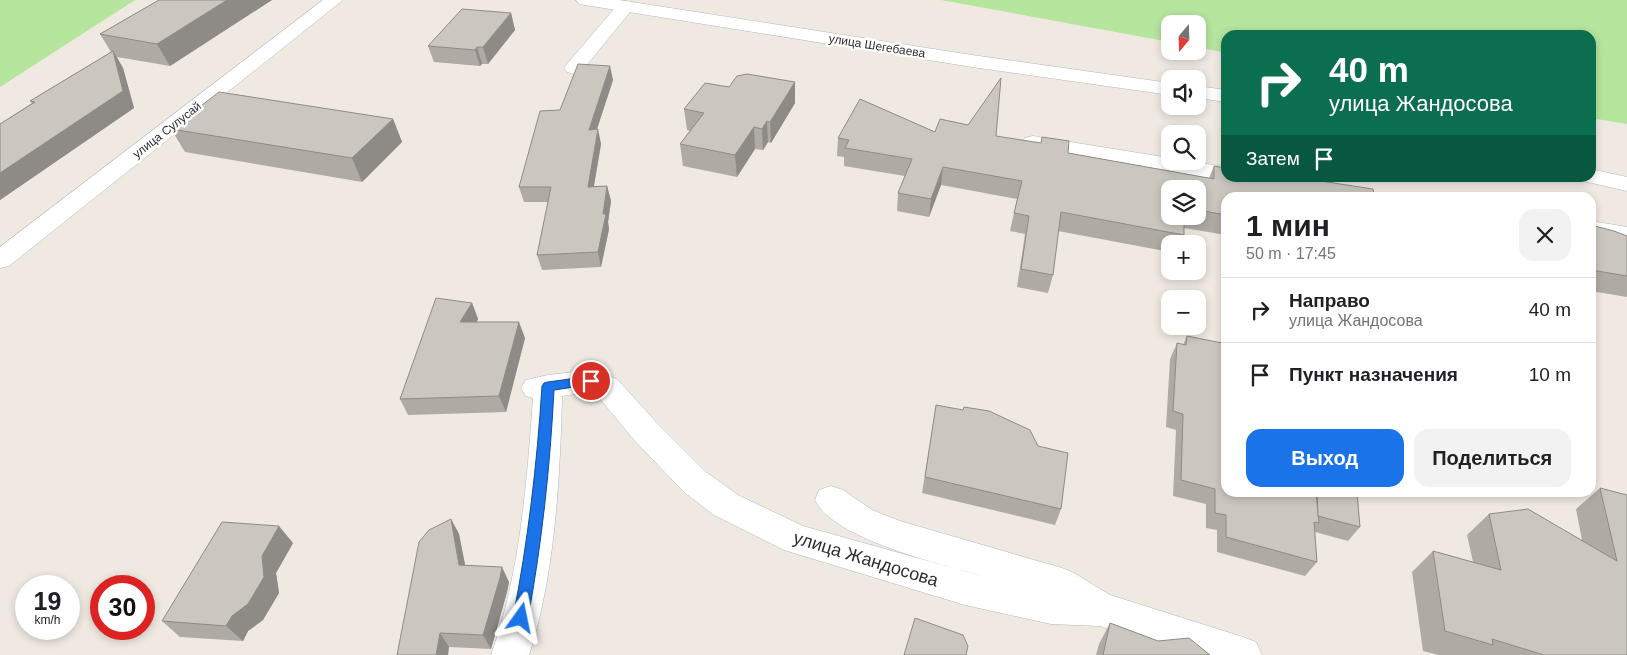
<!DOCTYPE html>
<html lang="ru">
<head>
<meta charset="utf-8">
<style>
	:root { --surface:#fff; --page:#f2f2f2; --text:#202124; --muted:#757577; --line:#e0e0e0; --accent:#1a73e8 }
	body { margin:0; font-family:Helvetica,sans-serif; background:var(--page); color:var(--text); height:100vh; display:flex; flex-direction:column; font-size:19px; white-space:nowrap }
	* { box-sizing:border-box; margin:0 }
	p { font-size:16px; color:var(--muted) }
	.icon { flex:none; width:28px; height:28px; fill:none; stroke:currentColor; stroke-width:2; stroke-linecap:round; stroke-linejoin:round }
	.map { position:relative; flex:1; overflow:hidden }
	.drawer { position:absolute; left:1221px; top:192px; width:375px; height:305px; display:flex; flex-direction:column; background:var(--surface); border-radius:15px; box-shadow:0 2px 8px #0003 }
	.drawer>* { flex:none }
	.guide { position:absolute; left:1221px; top:30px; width:375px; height:152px; border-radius:15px; box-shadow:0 2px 8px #0003; background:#0b6e4f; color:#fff; overflow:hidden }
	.needle { width:32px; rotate:199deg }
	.tools { position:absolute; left:1161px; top:15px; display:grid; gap:10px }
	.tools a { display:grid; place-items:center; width:45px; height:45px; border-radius:10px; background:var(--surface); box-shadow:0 2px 8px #0003; font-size:25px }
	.speed { position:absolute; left:15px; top:575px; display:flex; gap:10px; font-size:25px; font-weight:700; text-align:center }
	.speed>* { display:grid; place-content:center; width:65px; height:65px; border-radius:50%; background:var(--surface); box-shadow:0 2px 8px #0003; line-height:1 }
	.speed small { font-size:12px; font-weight:400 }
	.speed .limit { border:8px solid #d22; background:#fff; color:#111 }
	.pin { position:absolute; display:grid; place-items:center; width:42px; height:42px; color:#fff; margin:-21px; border:2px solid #fff; border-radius:50%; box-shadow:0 1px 5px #0007 }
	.me { position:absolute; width:55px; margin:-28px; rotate:12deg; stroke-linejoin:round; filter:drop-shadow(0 0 4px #0008) }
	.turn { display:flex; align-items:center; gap:18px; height:105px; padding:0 25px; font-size:22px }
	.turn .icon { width:65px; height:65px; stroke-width:2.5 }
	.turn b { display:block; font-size:35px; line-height:42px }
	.then { display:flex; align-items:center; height:48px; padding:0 25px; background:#0003; gap:10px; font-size:19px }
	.round { display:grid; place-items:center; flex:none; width:52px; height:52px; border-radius:15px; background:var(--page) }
	.summary { display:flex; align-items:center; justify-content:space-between; height:85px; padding:0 25px }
	h1 { font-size:30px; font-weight:700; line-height:38px }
	.cta { display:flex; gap:10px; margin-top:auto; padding:10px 25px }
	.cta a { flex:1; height:58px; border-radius:15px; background:var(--accent); color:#fff; font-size:20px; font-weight:700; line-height:58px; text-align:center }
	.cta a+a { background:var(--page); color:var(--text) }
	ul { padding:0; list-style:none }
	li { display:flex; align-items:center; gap:15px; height:65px; padding:0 25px; border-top:1px solid var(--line) }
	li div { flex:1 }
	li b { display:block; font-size:19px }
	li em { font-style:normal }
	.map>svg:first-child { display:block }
</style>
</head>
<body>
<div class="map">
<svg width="1627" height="655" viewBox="0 0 1627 655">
	<rect width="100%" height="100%" fill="#efe9e1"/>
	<g fill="#b6e59e">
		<path d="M0,0H135L0,87Z"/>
		<path d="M941,0H1627V124L1591,118V35H1226V53L1198,47V24H1170V42Z"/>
	</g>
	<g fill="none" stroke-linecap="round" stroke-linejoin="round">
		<defs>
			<g id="minor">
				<path d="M626,1L632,2L635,6L581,72L574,74L567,72L564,68L567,64L620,2Z"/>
				<path d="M1033,136L1170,158V161H1189L1226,167V178H1235L1226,181L1025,148L1022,143L1025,138Z"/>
				<path d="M1591,221L1627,227V243L1591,237Z"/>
				<path d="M591,370L617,379L656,422L706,472L738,495L803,526L985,577C943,564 834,540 815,500L819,490L831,486L843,490L872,510L900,521L1062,568L1074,573L1110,595L1243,637L1256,642L1262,655H1188L1100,626L1051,624L965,605L784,550L714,515L684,492L634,440L597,395L590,392L562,396C560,479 555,575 529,655H491C520,575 527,482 533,398L526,396L521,388L526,380L548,375Z"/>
			</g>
			<g id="secondary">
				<path d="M323,0H343L9,266L0,268V247Z"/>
				<path d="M576,0H619L972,55L1170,83V95L972,67L585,5L579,4Z"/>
				<path d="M1198,86L1226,90V102L1198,98Z"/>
				<path d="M1591,169L1627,177V191L1583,181L1581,178H1591Z"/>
			</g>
		</defs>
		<use href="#minor" stroke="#b4b7c1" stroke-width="1"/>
		<use href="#secondary" stroke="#b4b7c1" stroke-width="1"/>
		<use href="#minor" fill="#fff" fill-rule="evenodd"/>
		<use href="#secondary" fill="#fff" fill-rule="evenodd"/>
	</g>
	<g fill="#afaba4" fill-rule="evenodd">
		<path d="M159,0H272L170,66L117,57L123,68L134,108L0,200V124L32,103L30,101L111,52L100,34Z"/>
		<path d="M511,13L515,30L488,64H482L480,66L434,62L428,46Z"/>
		<path d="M613,80L597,129L601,144L594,186H607L611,201L608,222L609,229L601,267L542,270L537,255L548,202H524L519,187Z"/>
		<path d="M795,82V103L771,143L768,142L763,150L755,149L737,177L683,166L680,144L690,131L687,130L684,109L729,87Z"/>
		<path d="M393,119L402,142L362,182L185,152L171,129Z"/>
		<path d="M935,132L996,136L1068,153L1209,178L1214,166L1226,198V235L1184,228V235L1180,244H1170V252L1058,231L1053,275L1048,293L1017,287L1025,234L1010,231L1017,199L941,185L929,217L897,211L898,193L905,176L844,166V157L837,156L838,138ZM1198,189V216H1170Z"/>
		<path d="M1591,225L1627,236V297L1591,291Z"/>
		<path d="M472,303L478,319L477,322L525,338L506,412L408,415L400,399Z"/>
		<path d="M1187,336L1222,428L1226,492H1357L1360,527L1348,541L1315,532L1317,562L1305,576L1217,552V530L1206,528V504L1173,496L1176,430L1166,427L1170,359L1177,343L1183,345Z"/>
		<path d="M936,405L1061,509L1055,525L922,493Z"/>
		<path d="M1600,488L1627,495V655H1438L1423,651L1412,572L1433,551L1473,562L1467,535L1489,514L1582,540L1576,509Z"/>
		<path d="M451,519L459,534L465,565L509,582L507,592L491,649L449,647L397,655Z"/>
		<path d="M293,543L276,573L279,593L263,620L248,631L243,641L180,637L162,621Z"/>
		<path d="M1110,623L1158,641L1210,655H1096L1099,644Z"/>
	</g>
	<g fill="#8e8b86">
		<path d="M227,0H272L170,66L157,44Z"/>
		<path d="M511,13L515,30L488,64L483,47Z"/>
		<path d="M477,47L482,64L480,66L475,50Z"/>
		<path d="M113,51L123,68L134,108L0,200V173Z"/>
		<path d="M610,66L613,80L592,144L589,130Z"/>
		<path d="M795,82V103L771,143L770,122Z"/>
		<path d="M393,119L402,142L362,182L352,158Z"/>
		<path d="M767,121L768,142L763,150L762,129Z"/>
		<path d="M754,127L755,149L737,177L735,155Z"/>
		<path d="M598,129L601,144L591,202L588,187Z"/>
		<path d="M943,167L941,185L929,217L931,199Z"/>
		<path d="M607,186L611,201L608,222L609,229L601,267L598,252Z"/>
		<path d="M472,303L478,319L466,338L460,322Z"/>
		<path d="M519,322L525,338L506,412L499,396Z"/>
		<path d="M451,519L459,534L468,580L459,565Z"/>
		<path d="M279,526L293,543L276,573L279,593L263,620L248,631L243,641L226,626L262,556Z"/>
		<path d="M502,567L509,582L507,592L491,649L483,635Z"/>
		<path d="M440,633L449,647L448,655H436Z"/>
	</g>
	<g fill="#cbc7bf" stroke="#8e8b86">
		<path d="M159,0H227L157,44L100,34Z"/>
		<path d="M462,9L511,13L483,47H477L475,50L428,46Z"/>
		<path d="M113,51L123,91L0,173V124L35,102L30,101Z"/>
		<path d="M578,64L610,66L589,130L598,129L588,187L607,186L603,214H606L598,252L537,255L551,187H519L540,111L560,110Z"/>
		<path d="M747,74L795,82L770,122L767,121L762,129L754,127L735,155L680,144L704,113L684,109L705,83L729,87L737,76Z"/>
		<path d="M1001,78L996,136L1041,143L1042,137L1069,141L1068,153L1214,179V166L1226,168V178H1301L1373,189L1375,198H1226V215L1198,210V189H1170V216H1184V235L1061,212L1053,275L1021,269L1029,216L1014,213L1022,181L943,167L931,199L898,193L912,159L845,148L849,140L838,138L860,99L935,132L940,119L968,125Z"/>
		<path d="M219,92L393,119L352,158L171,129Z"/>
		<path d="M1591,225L1614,231L1627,236V276L1591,270Z"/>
		<path d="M436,298L472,303L460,322H519L499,396L400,399Z"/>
		<path d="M1187,336L1222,343V428L1226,429V492H1316L1319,523L1314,522L1317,562L1226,537V515L1215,513V489L1181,480L1183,414L1173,411L1177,343L1186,345Z"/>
		<path d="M936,405L963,410L964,407L989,411L1030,430L1038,446L1068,453L1061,509L925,477Z"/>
		<path d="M1600,488L1627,495V655H1544L1492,639L1493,645L1445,631L1433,551L1501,570L1489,514L1528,509L1617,561Z"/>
		<path d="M1317,492H1357L1360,527L1318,516Z"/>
		<path d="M451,519L459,565L502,567L500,578L483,635L440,633L436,655H397L419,542L429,530Z"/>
		<path d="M222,522L279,526L262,556L264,577L248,604L232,616L226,626L162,621Z"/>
		<path d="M915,618L963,635L968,646L966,655H904Z"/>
		<path d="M1110,623L1158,641L1189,638L1210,655H1103Z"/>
	</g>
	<path fill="#1a73e8" stroke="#114b97" d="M591,376L595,378L597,381L595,384L554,390C550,467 542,542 528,618L526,623L521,625L516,623L513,618C528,541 537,465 542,386L544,383L548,382Z"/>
	<g text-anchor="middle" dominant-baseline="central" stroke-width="5" stroke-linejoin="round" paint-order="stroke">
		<g font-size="12" fill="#2e2e2e" stroke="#fff">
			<text transform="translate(877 46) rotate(9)">улица Шегебаева</text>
			<text transform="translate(167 130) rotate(-38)">улица Сулусай</text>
		</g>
		<g font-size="18" fill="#2e2e2e" stroke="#fff">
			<text transform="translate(866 559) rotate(17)">улица Жандосова</text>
		</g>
	</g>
</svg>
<div class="tools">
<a><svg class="needle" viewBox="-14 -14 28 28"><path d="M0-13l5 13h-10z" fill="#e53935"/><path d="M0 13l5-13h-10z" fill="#757577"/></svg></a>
<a><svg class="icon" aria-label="sound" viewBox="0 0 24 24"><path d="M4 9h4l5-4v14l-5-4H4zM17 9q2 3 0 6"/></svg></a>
<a><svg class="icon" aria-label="search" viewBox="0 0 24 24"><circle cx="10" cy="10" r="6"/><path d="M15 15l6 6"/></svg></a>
<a><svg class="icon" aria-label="layers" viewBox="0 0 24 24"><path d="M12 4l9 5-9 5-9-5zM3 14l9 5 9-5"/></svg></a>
<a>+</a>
<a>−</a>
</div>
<div class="speed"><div>19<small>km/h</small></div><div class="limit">30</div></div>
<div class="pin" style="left:591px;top:381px;background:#d93025"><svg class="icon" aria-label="arrive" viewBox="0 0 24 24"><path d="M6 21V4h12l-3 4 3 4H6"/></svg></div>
<svg class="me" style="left:521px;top:618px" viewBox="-20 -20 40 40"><path d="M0-17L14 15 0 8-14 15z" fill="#1a73e8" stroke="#fff" stroke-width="4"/></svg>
<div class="guide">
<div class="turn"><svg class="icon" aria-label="right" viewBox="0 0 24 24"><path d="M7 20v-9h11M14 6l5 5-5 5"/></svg><div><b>40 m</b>улица Жандосова</div></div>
<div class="then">Затем<svg class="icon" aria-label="arrive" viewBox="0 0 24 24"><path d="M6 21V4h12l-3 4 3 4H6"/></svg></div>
</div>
<section class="drawer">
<div class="summary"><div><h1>1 мин</h1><p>50 m · 17:45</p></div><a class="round"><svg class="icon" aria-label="close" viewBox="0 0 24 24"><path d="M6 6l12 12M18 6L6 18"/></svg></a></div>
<ul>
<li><svg class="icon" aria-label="right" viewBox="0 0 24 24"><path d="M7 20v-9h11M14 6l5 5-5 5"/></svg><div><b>Направо</b><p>улица Жандосова</p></div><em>40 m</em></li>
<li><svg class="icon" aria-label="arrive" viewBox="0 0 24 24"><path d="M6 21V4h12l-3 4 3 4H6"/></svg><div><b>Пункт назначения</b></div><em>10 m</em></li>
</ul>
<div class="cta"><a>Выход</a><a>Поделиться</a></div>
</section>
</div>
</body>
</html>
